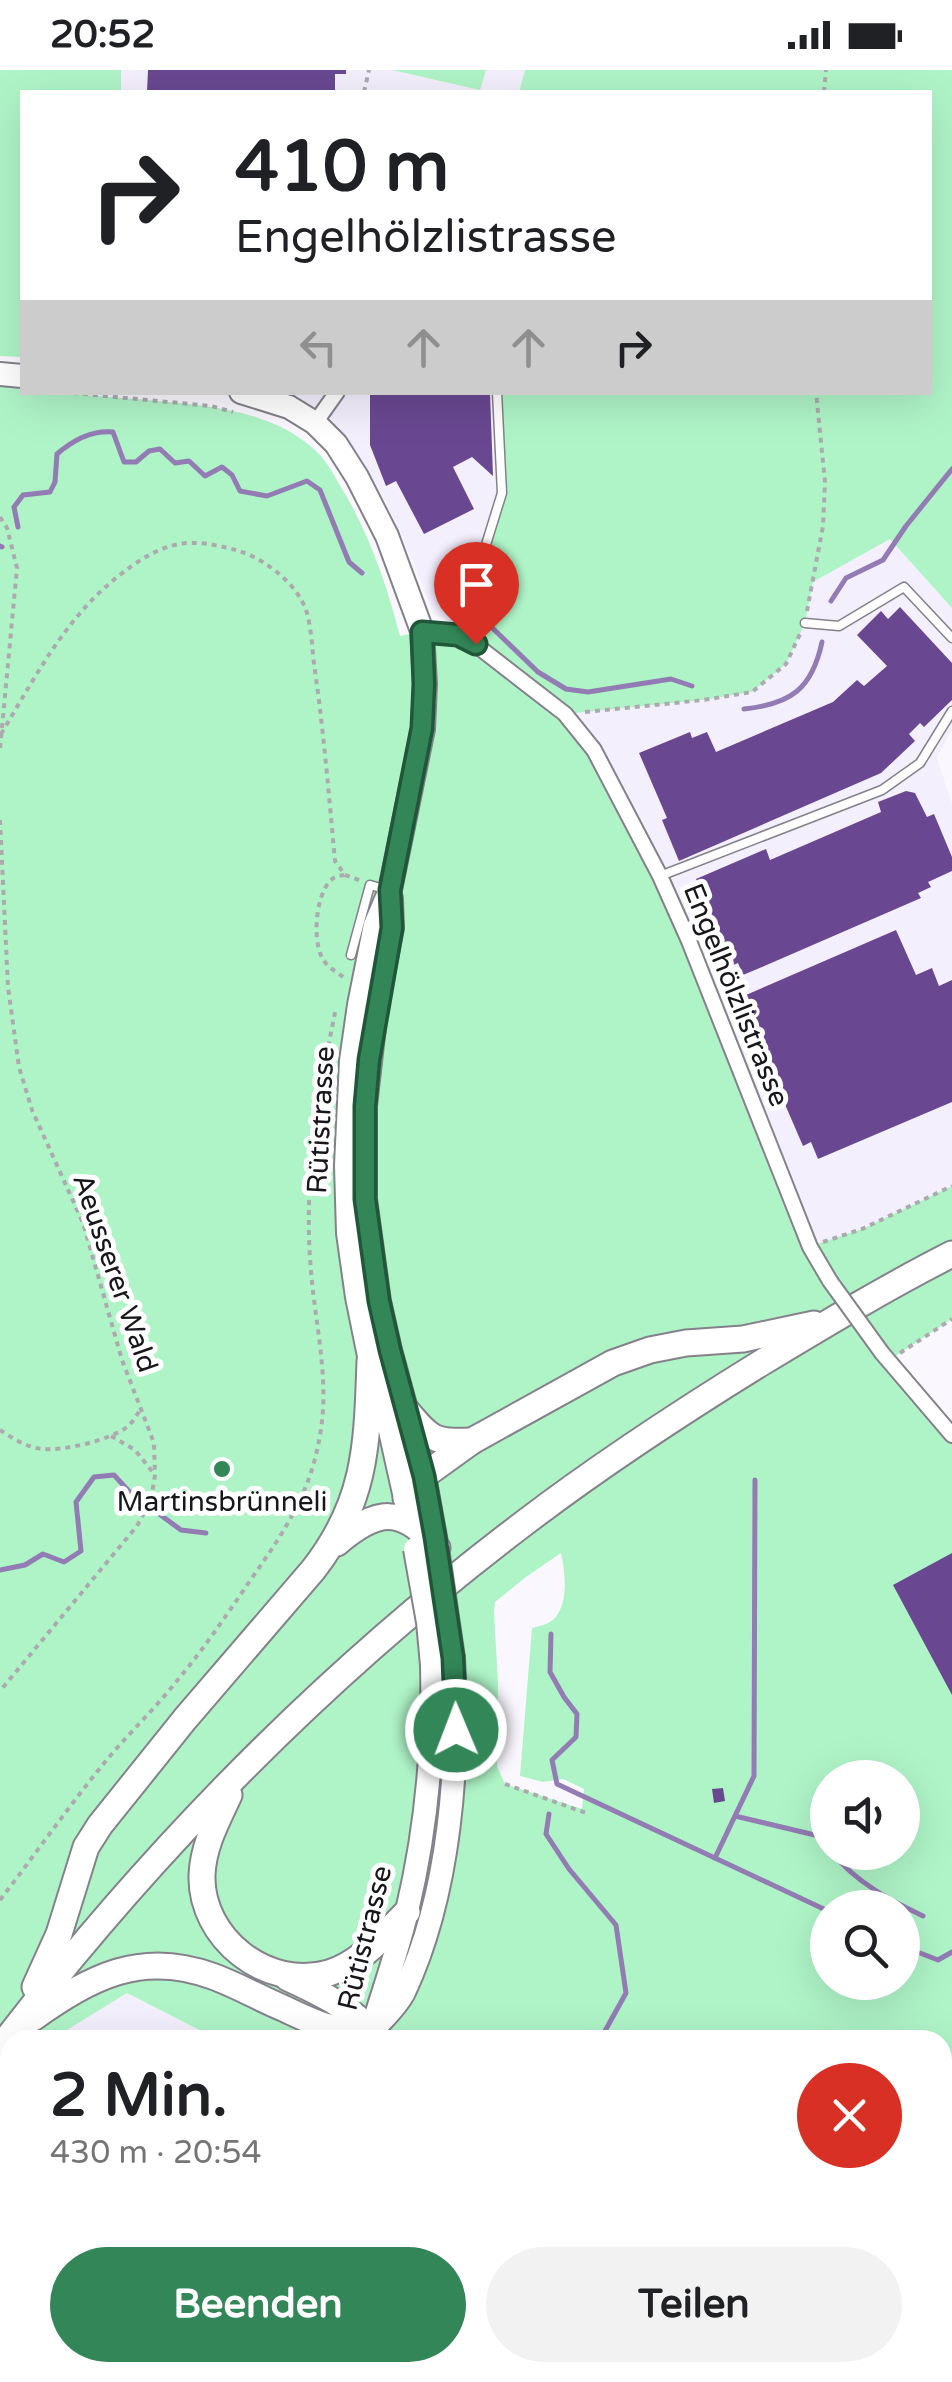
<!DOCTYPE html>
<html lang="de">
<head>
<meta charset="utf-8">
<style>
	:root { --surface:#fff; --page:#f2f2f2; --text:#202124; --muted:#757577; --accent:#338658 }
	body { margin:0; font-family:"Varela Round",sans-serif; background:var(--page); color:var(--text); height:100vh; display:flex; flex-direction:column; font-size:38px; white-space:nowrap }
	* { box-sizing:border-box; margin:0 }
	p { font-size:32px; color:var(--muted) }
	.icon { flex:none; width:55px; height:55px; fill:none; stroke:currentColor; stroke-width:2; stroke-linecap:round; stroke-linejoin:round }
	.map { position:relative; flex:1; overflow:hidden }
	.panel { position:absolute; left:0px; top:1960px; width:952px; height:352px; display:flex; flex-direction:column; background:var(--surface); border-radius:30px 30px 0 0; box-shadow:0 10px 40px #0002 }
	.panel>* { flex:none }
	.hud { position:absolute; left:20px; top:20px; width:912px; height:305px; border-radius:0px; box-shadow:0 10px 40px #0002; background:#fff; color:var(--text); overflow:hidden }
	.buttons { position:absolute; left:810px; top:1690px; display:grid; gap:20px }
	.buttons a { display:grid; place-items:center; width:110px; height:110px; border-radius:50%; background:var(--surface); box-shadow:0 10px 40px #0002; font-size:50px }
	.pin { position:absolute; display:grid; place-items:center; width:85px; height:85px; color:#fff; margin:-102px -42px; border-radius:50% 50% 50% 0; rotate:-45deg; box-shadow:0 0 10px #0007 }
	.pin .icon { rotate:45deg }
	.me { position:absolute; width:110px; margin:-55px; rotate:359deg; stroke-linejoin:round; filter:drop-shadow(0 0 8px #0008) }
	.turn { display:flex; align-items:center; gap:35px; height:210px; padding:0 50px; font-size:45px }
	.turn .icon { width:130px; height:130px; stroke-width:2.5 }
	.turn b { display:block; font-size:70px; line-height:85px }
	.lanes { display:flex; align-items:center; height:95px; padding:0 50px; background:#0003; justify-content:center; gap:50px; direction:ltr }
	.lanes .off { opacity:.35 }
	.round { display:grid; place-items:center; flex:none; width:105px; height:105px; border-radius:52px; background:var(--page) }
	.summary { display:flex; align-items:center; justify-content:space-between; height:170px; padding:0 50px }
	h1 { font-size:60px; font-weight:700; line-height:75px }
	.button { display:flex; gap:20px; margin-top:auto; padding:20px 50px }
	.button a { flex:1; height:115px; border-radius:60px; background:var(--accent); color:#fff; font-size:40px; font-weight:700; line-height:115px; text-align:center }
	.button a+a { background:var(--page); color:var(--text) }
	.status { display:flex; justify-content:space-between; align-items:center; height:70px; padding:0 50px; background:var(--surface); direction:ltr }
	.status svg { height:28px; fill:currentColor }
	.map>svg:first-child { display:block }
</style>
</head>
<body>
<div class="status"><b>20:52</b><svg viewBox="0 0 49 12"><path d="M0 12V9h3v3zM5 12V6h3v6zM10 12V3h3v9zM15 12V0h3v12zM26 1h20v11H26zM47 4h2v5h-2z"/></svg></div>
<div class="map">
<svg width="952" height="2312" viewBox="0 0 952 2312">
	<rect width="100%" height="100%" fill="#faf8fe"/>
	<g fill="#f4effd">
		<path d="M121,0H392L479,19L486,0H525L519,22H121Z"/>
		<path d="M292,323H497L502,423L460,556L434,545L414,493L386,432L347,367L327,344Z"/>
		<path d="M890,469L952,538V660L937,687L952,734V1116L862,1159L810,1177L565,644L703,630L752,622L805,553L813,512Z"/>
		<path d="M127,1923L219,1970H59L66,1960Z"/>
		<path d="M38,2303H160L157,2312H83Z"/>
	</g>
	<g fill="#aff4c7" fill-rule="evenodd">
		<path d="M0,0H121V22H22V287L0,286Z"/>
		<path d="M392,0H486L480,20Z"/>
		<path d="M525,0H952V538L890,469L813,512L805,553L786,594L752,622L703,630L566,644L634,753L811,1176L862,1159L952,1116V1249L888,1291L952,1365V2263L943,2269L942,1970H219L127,1923L67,1960L58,1970H31L30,1929L0,1978V316L22,319V322C61,323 98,326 136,329C199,335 275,337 321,386C328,394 333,403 338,412C368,460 386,512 400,566L422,561L458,565L502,423L497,323L930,322V22H519ZM561,1483C565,1502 569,1531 555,1548C550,1554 540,1556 532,1558L520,1706L543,1712L563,1709L584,1719L582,1739L505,1714L497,1696L498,1612L494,1543L495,1532L526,1507ZM828,1708H902V1782H828ZM828,1838H902V1912H828Z"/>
		<path d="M10,2013V2279L6,2295L10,2297V2302L38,2303L83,2312H0V2026Z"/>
		<path d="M464,2303H891L876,2312H531L509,2304L502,2312H478Z"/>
	</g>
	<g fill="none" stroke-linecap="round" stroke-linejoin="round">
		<g stroke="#937bb4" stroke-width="5">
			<path d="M18,457L14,437L23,425L50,422L55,412L57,384C72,371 92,360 113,362L124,392H136L149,381L160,379L175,393L189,391L205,406L222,397L232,405L240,421L267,426L307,411L320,420L349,492L362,503"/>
			<path d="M0,476L2,477"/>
			<path d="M831,531L846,508L883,490L906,456L952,399"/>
			<path d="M482,548L538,602L566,619L588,622L671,609L692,616"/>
			<path d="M744,639C791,634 812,619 822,572"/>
			<path d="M155,1441L181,1460L206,1463"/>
			<path d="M0,1500L25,1495L43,1484L64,1492L81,1481L76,1432L94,1407L114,1405L137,1430"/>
			<path d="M551,1564L550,1602L564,1627L577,1644L576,1667L552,1690L557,1714L828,1841"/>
			<path d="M549,1744L546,1764L569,1799L616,1855L626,1923L600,1970"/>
			<path d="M735,1746L819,1766L828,1777"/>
			<path d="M832,1782C855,1812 890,1830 923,1846"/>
			<path d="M715,1788L754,1706L755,1410"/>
			<path d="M902,1876L938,1890L952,1882"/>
			<path d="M414,2312L419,2302"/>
		</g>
	</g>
	<g fill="#694891">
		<path d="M148,0H346V4H335V22H147Z"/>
		<path d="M370,322L490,323L493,406L472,387L453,397L474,439L424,464L396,411L386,416L370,375Z"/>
		<path d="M900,537L952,593V630L924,657L920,653L909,664L915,671L881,703L679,791L662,750L667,748L639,683L690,662L692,668L707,662L716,682L833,632L857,610L864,616L887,596L857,565L881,541L888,549Z"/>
		<path d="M906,721L915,723L927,747L934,744L952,787V801L928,812L931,817L918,823L921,828L762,897L743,905L738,893L724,899L692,825L701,820L696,809L766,779L770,790L881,742L878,732Z"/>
		<path d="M896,860L916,905L932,898L939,916L952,910V1032L818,1089L811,1072L803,1076L739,928Z"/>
		<path d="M952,1483V1625L893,1515Z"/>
		<path d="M723,1718L725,1731L714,1733L712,1719Z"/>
		<path d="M238,2302H270L281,2312H229Z"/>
	</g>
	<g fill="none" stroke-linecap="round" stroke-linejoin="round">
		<defs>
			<g id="lane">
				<path d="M805,553L839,556L904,517L952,568"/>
				<path d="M458,565L502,423L497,322"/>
				<path d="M660,806L882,720L920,693L952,641"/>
				<path d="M351,885L370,815L388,820"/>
			</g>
			<g id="street">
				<path d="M315,353L337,322"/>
				<path d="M422,561L458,565L476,575L565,644L594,680L660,806L689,871L810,1177L830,1211"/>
				<path d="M882,1283L952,1365"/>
				<path d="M306,2302L311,2312"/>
			</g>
			<g id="primary">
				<path d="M0,304L22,306"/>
				<path d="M241,322L289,337L315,353L336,374L357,407L387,466L422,561L425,614L423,659L390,820L375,855L359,935L351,991L346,1095L348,1163L357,1227L370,1291L384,1334L408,1441"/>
				<path d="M391,829L392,858L376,939L365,1036V1129L379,1231L390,1280L424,1406L437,1478"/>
				<path d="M374,1952C385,1916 398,1879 407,1841C426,1761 434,1678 432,1595"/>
				<path d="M365,1970C376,1954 395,1940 404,1922C450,1824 460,1695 453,1588"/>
				<path d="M158,2312L168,2302"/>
			</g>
			<g id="highway">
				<path d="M406,1340C430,1369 434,1373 472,1371"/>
				<path d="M406,1428L429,1402L472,1371L613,1293L650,1280L686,1273L743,1269L814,1254"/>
				<path d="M337,1473C377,1439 402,1435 437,1478"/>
				<path d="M229,1725C217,1751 203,1776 202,1805C200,1868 267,1921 329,1903C361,1893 384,1865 407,1842"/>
				<path d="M288,1908C319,1922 347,1936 372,1961"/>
				<path d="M35,1917L59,1864L86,1777L100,1755L185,1649L313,1500C367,1431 367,1374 370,1291"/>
				<path d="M33,1948C91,1907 141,1880 212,1906C237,1915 259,1928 283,1938C314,1953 337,1964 372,1961"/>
				<path d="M0,1978C150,1782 326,1603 523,1454C599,1396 680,1343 761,1293C824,1255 887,1217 952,1184"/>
			</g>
		</defs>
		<use href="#lane" stroke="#85818b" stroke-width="11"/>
		<use href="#street" stroke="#85818b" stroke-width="18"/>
		<use href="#primary" stroke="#85818b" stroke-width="26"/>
		<use href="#highway" stroke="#85818b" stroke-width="29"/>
		<g stroke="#acaaaf" stroke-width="4" stroke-dasharray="5 5" stroke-linecap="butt">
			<path d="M364,22L369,0"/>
			<path d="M824,22L826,0"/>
			<path d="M63,322L211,336L233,342"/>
			<path d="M0,447L7,458L17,498L0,679"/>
			<path d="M807,541L823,456L825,412L816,322"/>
			<path d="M585,642L703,630L752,622L786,594L800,564"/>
			<path d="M1,664C37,604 68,543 125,501C144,486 169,472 194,473C209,473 225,477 239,481C265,489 297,514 306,540C312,558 312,582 315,601C324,664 329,727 335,791L345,805L359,810"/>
			<path d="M0,750L8,917L19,997L32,1040L83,1153L122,1290L154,1373L155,1405L151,1430L137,1456L0,1621"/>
			<path d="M343,907C337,902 329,898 324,891C312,874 315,827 330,811C335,806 338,806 345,805"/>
			<path d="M823,1172L862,1159L952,1116"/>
			<path d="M900,1283L952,1249"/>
			<path d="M0,1360C12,1368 28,1378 43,1379C64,1381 110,1370 127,1357C133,1352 137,1345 141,1338"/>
			<path d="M111,1366L135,1380L155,1405"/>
			<path d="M505,1714L586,1743"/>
			<path d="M0,1830C34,1786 66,1740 101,1697C124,1668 152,1642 176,1612C204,1579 227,1544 252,1508C286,1459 312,1421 321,1359C329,1306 315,1253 311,1201C303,1112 318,1024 336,938"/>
			<path d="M0,2295L10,2297"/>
			<path d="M38,2302L83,2312"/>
		</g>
		<use href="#lane" stroke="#fff" stroke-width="8"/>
		<use href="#street" stroke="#fff" stroke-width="14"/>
		<use href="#primary" stroke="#fff" stroke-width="22"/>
		<use href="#highway" stroke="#fff" stroke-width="25"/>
		<defs>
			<path id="street-bridge" d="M830,1211L882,1283"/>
			<g id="primary-bridge">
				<path d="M437,1478L453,1588"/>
				<path d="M415,1479L428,1552L432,1595"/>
			</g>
		</defs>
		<use href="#street-bridge" stroke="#85818b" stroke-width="18" stroke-linecap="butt"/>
		<use href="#primary-bridge" stroke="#85818b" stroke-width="26" stroke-linecap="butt"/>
		<use href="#street-bridge" stroke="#fff" stroke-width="14"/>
		<use href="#primary-bridge" stroke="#fff" stroke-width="22"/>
	</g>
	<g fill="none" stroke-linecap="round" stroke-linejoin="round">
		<defs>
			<path id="route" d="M456,1660L453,1588L435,1467L424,1406L390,1280L379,1231L365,1129V1036L369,990L392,858L390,820L422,658L424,614L422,562L458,565L476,574"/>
		</defs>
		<use href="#route" stroke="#215739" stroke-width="25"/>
		<use href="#route" stroke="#338658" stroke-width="18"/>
	</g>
	<circle fill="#338658" stroke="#fff" stroke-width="4" cx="222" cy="1399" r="10"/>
	<g text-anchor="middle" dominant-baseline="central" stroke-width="10" stroke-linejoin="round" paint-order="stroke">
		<g font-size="28" fill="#18161a" stroke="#fff">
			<text transform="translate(736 925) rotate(68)">Engelhölzlistrasse</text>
			<text transform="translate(321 1050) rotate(-87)">Rütistrasse</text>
			<text transform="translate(115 1203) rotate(71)">Aeusserer Wald</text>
			<text transform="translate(365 1868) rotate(-76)">Rütistrasse</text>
		</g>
		<g font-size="28" fill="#18161a" stroke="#fff">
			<text x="222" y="1432">Martinsbrünneli</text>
		</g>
	</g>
</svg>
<div class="buttons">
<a><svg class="icon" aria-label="sound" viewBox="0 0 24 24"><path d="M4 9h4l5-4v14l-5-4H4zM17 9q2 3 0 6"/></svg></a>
<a><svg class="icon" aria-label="search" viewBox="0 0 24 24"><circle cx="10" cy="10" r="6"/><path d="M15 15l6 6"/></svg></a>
</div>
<div class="pin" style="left:476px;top:574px;background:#d93025"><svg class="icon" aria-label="arrive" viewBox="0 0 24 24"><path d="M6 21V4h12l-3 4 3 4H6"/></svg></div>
<svg class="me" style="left:456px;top:1660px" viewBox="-20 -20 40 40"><circle r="17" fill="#338658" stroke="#fff" stroke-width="3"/><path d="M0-11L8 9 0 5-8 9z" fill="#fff"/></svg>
<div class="hud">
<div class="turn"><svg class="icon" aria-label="right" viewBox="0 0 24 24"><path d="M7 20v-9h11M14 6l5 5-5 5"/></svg><div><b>410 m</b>Engelhölzlistrasse</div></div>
<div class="lanes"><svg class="icon off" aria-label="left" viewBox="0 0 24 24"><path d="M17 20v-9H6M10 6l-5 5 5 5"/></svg><svg class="icon off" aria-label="ahead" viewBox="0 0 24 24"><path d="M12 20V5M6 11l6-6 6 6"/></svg><svg class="icon off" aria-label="ahead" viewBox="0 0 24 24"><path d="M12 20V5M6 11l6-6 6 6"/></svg><svg class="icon" aria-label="right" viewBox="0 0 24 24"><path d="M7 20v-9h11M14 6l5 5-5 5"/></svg></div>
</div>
<section class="panel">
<div class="summary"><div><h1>2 Min.</h1><p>430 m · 20:54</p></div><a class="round" style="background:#d93025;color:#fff"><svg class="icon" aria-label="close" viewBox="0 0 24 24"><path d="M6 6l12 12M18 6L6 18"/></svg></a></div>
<div class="button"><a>Beenden</a><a>Teilen</a></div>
</section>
</div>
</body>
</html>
